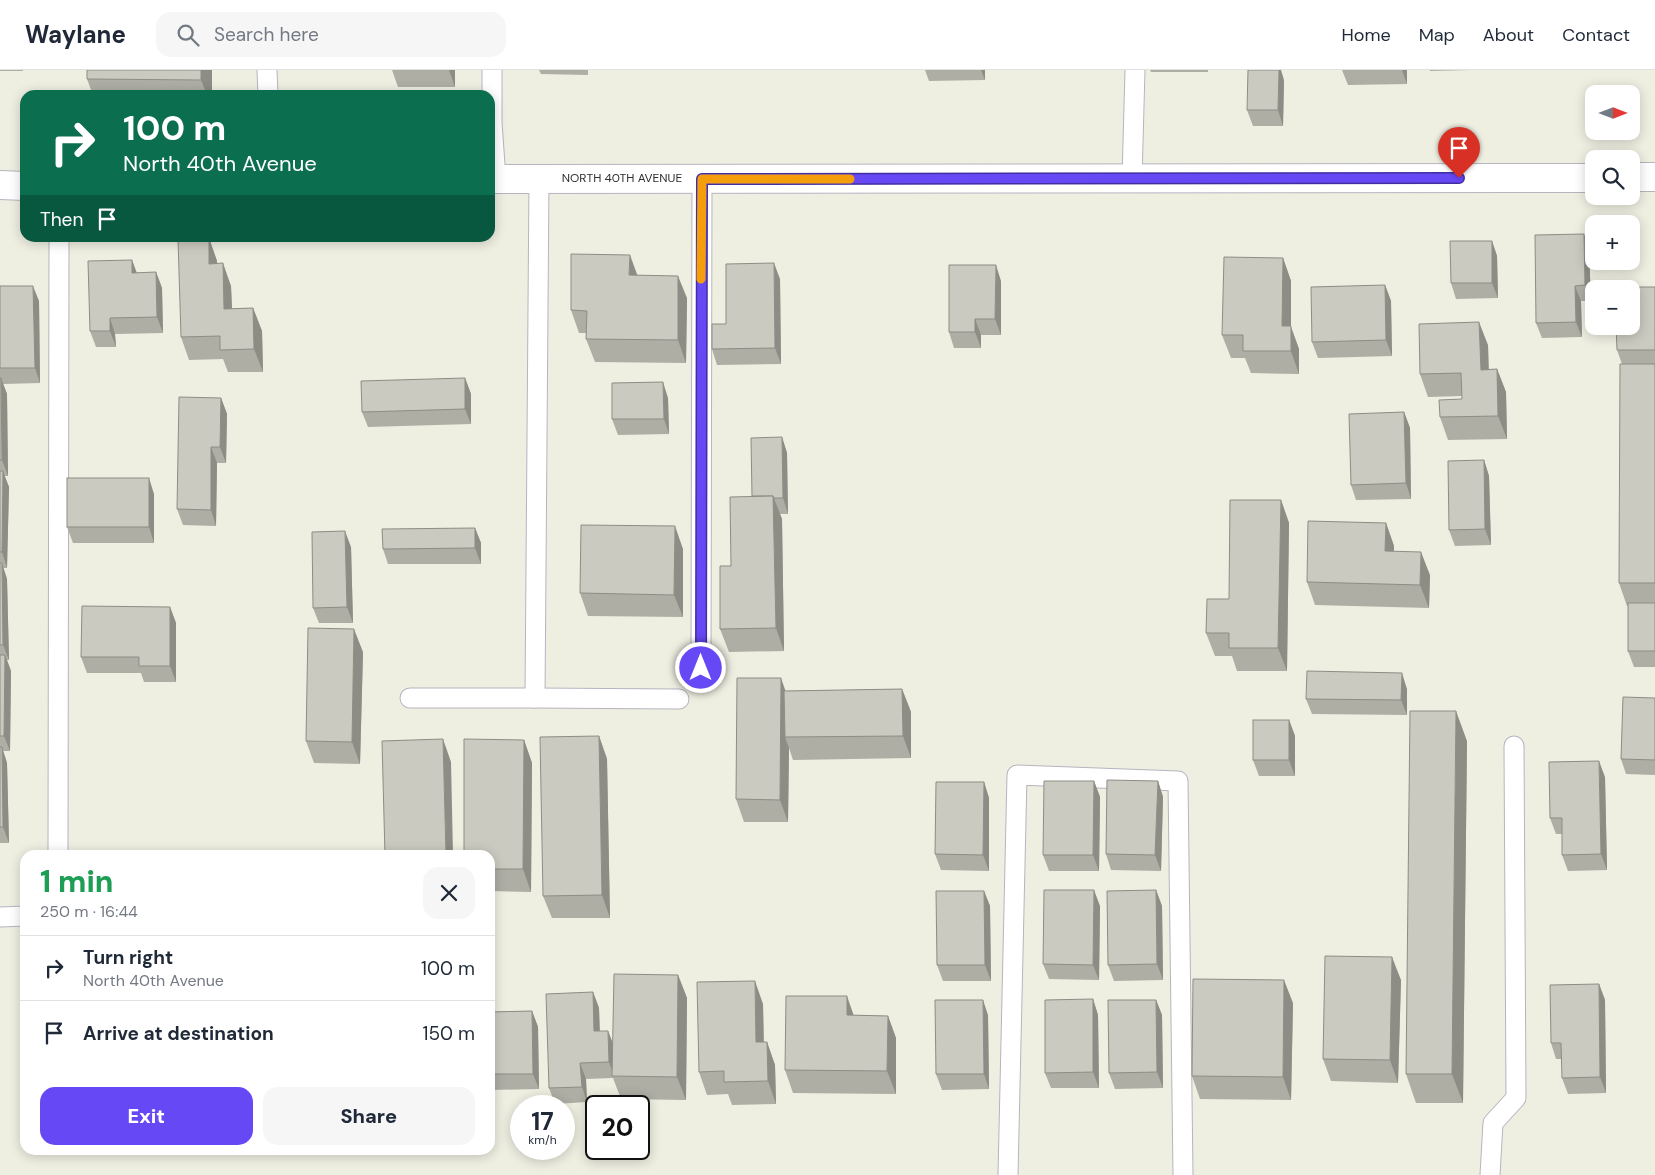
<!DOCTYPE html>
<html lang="en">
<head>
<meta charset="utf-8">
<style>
	:root { --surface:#fff; --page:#f6f6f7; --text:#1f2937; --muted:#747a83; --line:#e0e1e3; --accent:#6648f5 }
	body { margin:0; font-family:"DM Sans",sans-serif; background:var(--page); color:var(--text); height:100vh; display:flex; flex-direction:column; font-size:19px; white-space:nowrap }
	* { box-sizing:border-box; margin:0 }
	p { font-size:16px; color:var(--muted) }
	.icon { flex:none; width:28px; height:28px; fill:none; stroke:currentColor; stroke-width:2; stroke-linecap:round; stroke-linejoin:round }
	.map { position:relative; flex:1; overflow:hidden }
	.drawer { position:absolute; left:20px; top:780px; width:475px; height:305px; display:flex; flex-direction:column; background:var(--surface); border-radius:15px; box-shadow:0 2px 12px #0003 }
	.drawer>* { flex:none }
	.guide { position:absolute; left:20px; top:20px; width:475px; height:152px; border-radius:15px; box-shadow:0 2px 12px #0003; background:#0b6e4f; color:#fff; overflow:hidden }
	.needle { width:32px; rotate:90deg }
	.buttons { position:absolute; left:1585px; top:15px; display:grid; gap:10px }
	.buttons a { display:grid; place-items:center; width:55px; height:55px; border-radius:10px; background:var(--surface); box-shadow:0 2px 12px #0003; font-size:25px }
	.speed { position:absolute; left:510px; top:1025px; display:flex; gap:10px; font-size:25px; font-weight:700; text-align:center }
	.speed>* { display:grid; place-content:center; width:65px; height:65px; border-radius:50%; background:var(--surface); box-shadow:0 2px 12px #0003; line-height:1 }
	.speed small { font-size:12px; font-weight:400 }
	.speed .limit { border:2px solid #111; border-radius:8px; background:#fff; color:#111 }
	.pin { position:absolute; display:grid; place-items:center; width:42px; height:42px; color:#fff; margin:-51px -21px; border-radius:50% 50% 50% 0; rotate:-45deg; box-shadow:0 0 5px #0007 }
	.pin .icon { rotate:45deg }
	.me { position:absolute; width:55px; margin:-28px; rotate:0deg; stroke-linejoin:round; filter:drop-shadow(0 0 4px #0008) }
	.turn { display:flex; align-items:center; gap:18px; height:105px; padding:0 20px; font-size:22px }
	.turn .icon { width:65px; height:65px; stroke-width:2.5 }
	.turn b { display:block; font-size:35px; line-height:42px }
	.then { display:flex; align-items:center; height:48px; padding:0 20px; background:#0003; gap:10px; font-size:19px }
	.round { display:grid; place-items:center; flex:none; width:52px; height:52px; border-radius:15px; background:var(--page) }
	.headline { display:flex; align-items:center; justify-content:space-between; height:85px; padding:0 20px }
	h1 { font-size:30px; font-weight:800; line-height:38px; color:#1e9e55 }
	.primary-button { display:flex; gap:10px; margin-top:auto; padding:10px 20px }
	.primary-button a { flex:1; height:58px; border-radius:15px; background:var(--accent); color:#fff; font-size:20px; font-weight:800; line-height:58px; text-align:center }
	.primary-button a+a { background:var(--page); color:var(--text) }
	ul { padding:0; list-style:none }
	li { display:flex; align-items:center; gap:15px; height:65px; padding:0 20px; border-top:1px solid var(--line) }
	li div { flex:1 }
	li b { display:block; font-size:19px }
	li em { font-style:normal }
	header { display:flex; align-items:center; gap:30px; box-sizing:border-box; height:70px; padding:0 25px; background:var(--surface); border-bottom:1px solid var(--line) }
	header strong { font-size:24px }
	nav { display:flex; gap:28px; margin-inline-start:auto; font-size:18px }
	.search { width:350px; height:45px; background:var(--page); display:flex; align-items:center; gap:12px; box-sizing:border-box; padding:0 18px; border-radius:15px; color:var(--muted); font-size:19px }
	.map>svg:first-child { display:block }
</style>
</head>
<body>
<header>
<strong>Waylane</strong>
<div class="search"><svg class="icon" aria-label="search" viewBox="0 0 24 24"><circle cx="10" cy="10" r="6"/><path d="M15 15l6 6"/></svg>Search here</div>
<nav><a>Home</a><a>Map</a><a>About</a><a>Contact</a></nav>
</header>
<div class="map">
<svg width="1655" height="1105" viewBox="0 0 1655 1105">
	<rect width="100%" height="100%" fill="#eeeee1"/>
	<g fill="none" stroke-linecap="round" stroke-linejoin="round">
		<defs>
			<g id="service">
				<path d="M267,0L268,25"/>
				<path d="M492,0V53L496,109"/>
				<path d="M1132,109L1135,0"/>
				<path d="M701,598L702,109"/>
				<path d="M410,628H535L539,108"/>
				<path d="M535,628L679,629"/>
				<path d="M58,785L59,168"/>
				<path d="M0,847L25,846"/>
				<path d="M1008,1105L1017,705L1178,711L1183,1105"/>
				<path d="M1490,1105L1493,1053L1516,1028L1514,676"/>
			</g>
			<g id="minor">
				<path d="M1631,107H1655"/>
				<path d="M490,109L1594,108"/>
				<path d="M0,115L25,116"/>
			</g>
		</defs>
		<use href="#service" stroke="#b7b4c0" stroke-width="21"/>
		<use href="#minor" stroke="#b7b4c0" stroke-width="30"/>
		<use href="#service" stroke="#fff" stroke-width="19"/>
		<use href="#minor" stroke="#fff" stroke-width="28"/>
	</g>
	<g fill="#aeaea5">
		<rect x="0" y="0" width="23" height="1"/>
		<path d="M87,0H212V25H93L87,9Z"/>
		<path d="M392,0H455V17H398Z"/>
		<path d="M539,0H588V5L541,4Z"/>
		<path d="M925,0H985V10L929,11Z"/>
		<path d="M1150,0H1208V2H1151Z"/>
		<path d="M1342,0H1407V14L1348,15Z"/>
		<path d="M1430,0H1471L1430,1Z"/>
		<path d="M1284,10L1283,56H1253L1247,40Z"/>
		<path d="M209,168L217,191V193L231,216L232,239L253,238L262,261L263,302H228L223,289L189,290L181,267Z"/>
		<path d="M1492,171L1497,186L1498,228L1456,229L1451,213Z"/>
		<path d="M1589,179L1591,231H1581L1582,267L1542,268L1536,253Z"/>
		<path d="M1283,188L1291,211V257L1299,279V304L1251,303L1245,288H1231L1222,265Z"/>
		<path d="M132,190L136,203L156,202L162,218L163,263L115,264L116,277H96L90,261Z"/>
		<path d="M637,205L687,228L686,293L595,292L586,269V263H579L571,240Z"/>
		<path d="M780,209L781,294L717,295L712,279L726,254Z"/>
		<path d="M1001,211V265H981V278H954L949,262Z"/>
		<path d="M1385,215L1391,231L1392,286L1318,288L1312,272Z"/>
		<path d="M0,216L39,231L40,313L3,314L7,324L8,406H4L9,417L7,498H3L7,509L9,590H7L11,601L10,681H3L7,693L9,773H0Z"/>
		<path d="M1655,217V597H1634L1628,581V536H1627L1619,513L1622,294L1617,280Z"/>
		<path d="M1488,275L1489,300L1497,299L1506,322L1507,369L1448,370L1440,347L1462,329V326L1428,327L1420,304Z"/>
		<path d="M465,308L471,324V354L368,357L362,342Z"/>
		<path d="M221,328L227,344L226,393H217L216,456L183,455L177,439Z"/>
		<path d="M668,328L669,364L618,365L612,349Z"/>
		<path d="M1404,342L1410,358L1411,429L1356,430L1351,415Z"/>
		<path d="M782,367L787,383L788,444H780L782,449L784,581L729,582L720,559L731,496L752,426Z"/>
		<path d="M1484,390L1489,406L1491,475L1455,476L1449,460Z"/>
		<path d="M154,424V473H73L67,457Z"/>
		<path d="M1281,430L1289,453L1287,601H1237L1232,586H1215L1206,563L1229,529Z"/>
		<path d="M1386,453L1394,476V482L1430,505L1429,538L1315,535L1307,512Z"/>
		<path d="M475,458L481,473V494H388L383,479Z"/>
		<path d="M351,477L353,553H319L313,538Z"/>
		<path d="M683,479V547L588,546L580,523Z"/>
		<path d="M170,537L176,553V612H144L141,603H87L81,587Z"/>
		<path d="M363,582L360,694L314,693L306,671Z"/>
		<path d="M902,619L911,642V688L793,690L789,678L788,752H744L736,729L785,621Z"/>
		<path d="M1407,619V645L1312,644L1306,629Z"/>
		<path d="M1655,628V705L1626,704L1621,689Z"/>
		<path d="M1289,650L1295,666V706H1259L1253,690Z"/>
		<path d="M599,666L607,689L610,848H552L543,826Z"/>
		<path d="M524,670L532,693L531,822L490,821V785Z"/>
		<path d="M1467,671L1463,1033H1416L1406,1004Z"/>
		<path d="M1605,707L1607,800L1568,801L1562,785V764H1556L1550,748Z"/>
		<path d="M1094,711L1100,727L1099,801H1049L1043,785Z"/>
		<path d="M1158,711L1163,727L1161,801L1111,800L1106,784Z"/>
		<path d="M984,712L989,728V801L941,800L935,784Z"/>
		<path d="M1156,820L1162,836L1163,910L1114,911L1108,895Z"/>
		<path d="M984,821L990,836L991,911H943L937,895Z"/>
		<path d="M1100,836L1099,910L1049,909L1043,894Z"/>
		<path d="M678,905L687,928L686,1030L621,1029L613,1008L586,1009L587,1032L555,1034L549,1018L593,922L599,938L600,961H608L613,974Z"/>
		<path d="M1401,910L1398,1013L1331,1011L1323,989Z"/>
		<path d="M1599,914L1605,930L1606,1023L1568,1024L1562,1008V989H1556L1551,973Z"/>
		<path d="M1093,929L1098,945L1099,1018H1051L1045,1003Z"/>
		<path d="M1156,930L1162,945L1163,1018L1115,1019L1109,1003Z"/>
		<path d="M1293,933L1291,1030L1200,1029L1192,1006Z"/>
		<path d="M763,934L764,972H767L775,995L776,1034L732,1035L728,1024L707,1025L699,1002Z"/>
		<path d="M532,941L538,957L539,1019L490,1020V942Z"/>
		<path d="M853,945L888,946L896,968V1024L793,1023L785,1000Z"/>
		<path d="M988,945L989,1019L942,1020L936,1004Z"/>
	</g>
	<g fill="#8d8d86">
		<path d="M201,0H212V25H207L201,10Z"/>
		<path d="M449,0H455V17Z"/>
		<path d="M981,0H985V10Z"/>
		<path d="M1279,0H1281L1284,10L1283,56L1278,40Z"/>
		<path d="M1402,0H1407V14Z"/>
		<path d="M1584,164L1589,179L1591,231L1585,215Z"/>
		<path d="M209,168L217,191V216L209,194Z"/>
		<path d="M1492,171L1497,186L1498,228L1492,213Z"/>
		<path d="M630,185L638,207L629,205Z"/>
		<path d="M1283,188L1291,211V257L1299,279V304L1282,256Z"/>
		<path d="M132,190L138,206L132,203Z"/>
		<path d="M223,193L231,216L233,262L224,239Z"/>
		<path d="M774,193L780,209L781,294L775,278Z"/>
		<path d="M996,195L1001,211V265L995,249Z"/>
		<path d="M156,202L162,218L163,263L157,247Z"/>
		<path d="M678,206L687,228L686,293L678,270Z"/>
		<path d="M1385,215L1391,231L1392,286L1386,270Z"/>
		<path d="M33,216L39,231L40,313L35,298Z"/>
		<path d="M1575,216L1581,231L1582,267L1576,252Z"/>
		<path d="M253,238L262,261L263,302L254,279Z"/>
		<path d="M110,248L115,264L116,277L110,261Z"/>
		<path d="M975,249L981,265V278L975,262Z"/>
		<path d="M1479,252L1488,275L1489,323L1481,300Z"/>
		<path d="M1497,299L1506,322L1507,369L1498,346Z"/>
		<path d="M1,308L7,324L8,406L2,390Z"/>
		<path d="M465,308L471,324V354L465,339Z"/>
		<path d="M663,312L668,328L669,364L664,349Z"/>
		<path d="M221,328L227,344L226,393L220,377Z"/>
		<path d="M1404,342L1410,358L1411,429L1406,413Z"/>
		<path d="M782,367L787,383L788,444L783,428Z"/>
		<path d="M211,377L217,393L216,456L211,440Z"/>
		<path d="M1484,390L1489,406L1491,475L1485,459Z"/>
		<path d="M3,401L9,417L7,498L2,482Z"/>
		<path d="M149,408L154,424V473L149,457Z"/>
		<path d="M773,426L782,449L784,581L776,558Z"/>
		<path d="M1281,430L1289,453L1287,601L1278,578Z"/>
		<path d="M1386,453L1394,476L1393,504L1385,481Z"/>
		<path d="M675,456L683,479V547L674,525Z"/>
		<path d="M475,458L481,473V494L475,478Z"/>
		<path d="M345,461L351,477L353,553L347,537Z"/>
		<path d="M1421,482L1430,505L1429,538L1420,515Z"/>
		<path d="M2,493L7,509L9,590L3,575Z"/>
		<path d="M170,537L176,553V612L170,596Z"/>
		<path d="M354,559L363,582L360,694L352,672Z"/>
		<path d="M5,585L11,601L10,681L4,666Z"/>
		<path d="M1402,603L1407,619V645L1401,630Z"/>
		<path d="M781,608L789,631L785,667L789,678L788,752L780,730Z"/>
		<path d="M902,619L911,642V688L903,666Z"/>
		<path d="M1456,641L1467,671L1463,1033L1452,1004Z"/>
		<path d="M1289,650L1295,666V706L1289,690Z"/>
		<path d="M599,666L607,689L610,848L602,825Z"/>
		<path d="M443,669L451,692L453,785H446Z"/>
		<path d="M524,670L532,693L531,822L523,799Z"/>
		<path d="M2,677L7,693L9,773L3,757Z"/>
		<path d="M1599,691L1605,707L1607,800L1601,784Z"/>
		<path d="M1094,711L1100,727L1099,801L1093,785Z"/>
		<path d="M1158,711L1163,727L1161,801L1155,785Z"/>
		<path d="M984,712L989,728V801L983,785Z"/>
		<path d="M1094,820L1100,836L1099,910L1093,895Z"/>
		<path d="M1156,820L1162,836L1163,910L1157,894Z"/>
		<path d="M984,821L990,836L991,911L985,895Z"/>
		<path d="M1392,887L1401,910L1398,1013L1390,990Z"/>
		<path d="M678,905L687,928L686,1030L677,1007Z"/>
		<path d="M1284,910L1293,933L1291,1030L1283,1007Z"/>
		<path d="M755,911L763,934L764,995L756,972Z"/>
		<path d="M1599,914L1605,930L1606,1023L1600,1007Z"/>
		<path d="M593,922L599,938L600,977L594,961Z"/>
		<path d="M847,926L855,949L847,945Z"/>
		<path d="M1093,929L1098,945L1099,1018L1093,1002Z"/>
		<path d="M983,930L988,945L989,1019L984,1004Z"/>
		<path d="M1156,930L1162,945L1163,1018L1157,1002Z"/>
		<path d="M532,941L538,957L539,1019L533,1004Z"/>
		<path d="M888,946L896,968V1024L887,1001Z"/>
		<path d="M608,961L614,976V1006L609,992Z"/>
		<path d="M767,972L775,995L776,1034L768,1011Z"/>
		<path d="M580,993L586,1009L587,1032L582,1017Z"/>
	</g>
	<g fill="#cacac0" stroke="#8d8d86">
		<path d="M87,0H201V10L87,9Z"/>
		<path d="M1248,0H1279L1278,40H1247Z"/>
		<path d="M1584,164L1585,215L1575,216L1576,252L1536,253L1535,165Z"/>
		<path d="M209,168V194L223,193L224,239L253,238L254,279L220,280V266L181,267L178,169Z"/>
		<path d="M1450,171H1492V213H1451Z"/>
		<path d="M571,184L630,185L629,205L678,206V270L586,269L587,241L571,240Z"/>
		<path d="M1224,187L1283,188L1282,256H1291V281H1243V265H1222Z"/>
		<path d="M132,190V203L156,202L157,247L110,248V261H90L88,191Z"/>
		<path d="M774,193L775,278L712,279V254H726V194Z"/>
		<path d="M949,195H996L995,249H975V262H949Z"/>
		<path d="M1385,215L1386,270L1312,272L1311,217Z"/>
		<path d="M0,216H33L35,298H0Z"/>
		<path d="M1616,217H1655V280H1617L1616,256H1631V219H1616Z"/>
		<path d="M1479,252L1481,300L1497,299L1498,346L1440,347L1439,330L1462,329L1461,303L1420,304L1419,254Z"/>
		<path d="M1620,294H1655V513H1619Z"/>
		<path d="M0,308H1L2,390H0Z"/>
		<path d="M465,308V339L362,342L361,311Z"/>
		<path d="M663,312L664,349H612V313Z"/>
		<path d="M179,327L221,328L220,377H211V440L177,439Z"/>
		<path d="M1404,342L1406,413L1351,415L1349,344Z"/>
		<path d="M782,367L783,428H774L773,426H752L751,368Z"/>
		<path d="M1484,390L1485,459L1449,460L1448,391Z"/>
		<path d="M0,401H3L2,482H0Z"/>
		<rect x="67" y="408" width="82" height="49"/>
		<path d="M773,426L776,558L720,559V496H731L730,427Z"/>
		<path d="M1230,430H1281L1278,578H1229V563H1206L1207,529H1229Z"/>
		<path d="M1308,451L1386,453L1385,481L1421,482L1420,515L1307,512Z"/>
		<path d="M581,455L675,456L674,525L580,523Z"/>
		<path d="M475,458V478L383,479L382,459Z"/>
		<path d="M345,461L347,537L313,538L312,462Z"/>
		<path d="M0,493H2L3,575H0Z"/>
		<rect x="1628" y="533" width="27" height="48"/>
		<path d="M82,536L170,537V596H139V587H81Z"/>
		<path d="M308,558L354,559L352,672L306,671Z"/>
		<path d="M0,585H5L4,666H0Z"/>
		<path d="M1307,601L1402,603L1401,630L1306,629Z"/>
		<path d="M737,608H781L780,730L736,729Z"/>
		<path d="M902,619L903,666L785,667L784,621Z"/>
		<path d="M1623,627L1655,628V690L1621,689Z"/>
		<path d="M1410,641H1456L1452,1004H1406Z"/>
		<rect x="1253" y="650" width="36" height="40"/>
		<path d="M599,666L602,825L543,826L540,667Z"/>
		<path d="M443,669L446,785H385L382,671Z"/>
		<path d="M464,669L524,670L523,799H490V785H464Z"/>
		<path d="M0,677H2L3,757H0Z"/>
		<path d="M1599,691L1601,784L1562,785V748H1550L1549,692Z"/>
		<path d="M1107,710L1158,711L1155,785L1106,784Z"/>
		<path d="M1044,711H1094L1093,785H1043Z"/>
		<path d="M936,712H984L983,785L935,784Z"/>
		<path d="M1044,820H1094L1093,895L1043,894Z"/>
		<path d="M1156,820L1157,894L1108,895L1107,821Z"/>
		<path d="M936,821H984L985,895H937Z"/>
		<path d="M1325,886L1392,887L1390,990L1323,989Z"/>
		<path d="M614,904L678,905L677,1007L612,1006Z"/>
		<path d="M1193,909L1284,910L1283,1007L1192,1006Z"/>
		<path d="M755,911L756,972H767L768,1011L724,1012V1001L699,1002L697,912Z"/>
		<path d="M1599,914L1600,1007L1562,1008L1561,973H1551L1550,915Z"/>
		<path d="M593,922L594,961H608L609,992L580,993L582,1017L549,1018L546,924Z"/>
		<path d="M786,926H847V945L888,946L887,1001L785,1000Z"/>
		<path d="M1093,929V1002L1045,1003V930Z"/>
		<path d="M935,930H983L984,1004H936Z"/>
		<path d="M1108,930H1156L1157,1002L1109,1003Z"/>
		<path d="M532,941L533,1004H490V942Z"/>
	</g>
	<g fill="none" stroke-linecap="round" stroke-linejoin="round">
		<defs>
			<path id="route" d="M701,598L702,109L1459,108"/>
		</defs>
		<use href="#route" stroke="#422f9f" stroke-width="12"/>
		<use href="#route" stroke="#6648f5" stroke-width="9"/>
		<path stroke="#f59e0b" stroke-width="9" d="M701,209L702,109H850"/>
	</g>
	<g text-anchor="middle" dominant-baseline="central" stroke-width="4" stroke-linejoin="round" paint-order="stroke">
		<g font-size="12" fill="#2e2e2e" stroke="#fff">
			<text x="622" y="108">NORTH 40TH AVENUE</text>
		</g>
	</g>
</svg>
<div class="buttons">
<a><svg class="needle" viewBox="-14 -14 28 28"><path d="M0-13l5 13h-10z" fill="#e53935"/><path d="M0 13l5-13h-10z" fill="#747a83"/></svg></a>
<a><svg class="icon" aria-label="search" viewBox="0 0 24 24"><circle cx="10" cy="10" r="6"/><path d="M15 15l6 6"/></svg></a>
<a>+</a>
<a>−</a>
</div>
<div class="speed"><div>17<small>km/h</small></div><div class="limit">20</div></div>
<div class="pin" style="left:1459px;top:108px;background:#d93025"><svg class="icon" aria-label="arrive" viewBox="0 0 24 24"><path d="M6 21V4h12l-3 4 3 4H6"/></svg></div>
<svg class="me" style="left:701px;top:598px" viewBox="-20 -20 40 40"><circle r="17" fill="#6648f5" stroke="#fff" stroke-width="3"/><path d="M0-11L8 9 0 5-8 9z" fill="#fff"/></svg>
<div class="guide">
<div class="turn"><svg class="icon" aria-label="right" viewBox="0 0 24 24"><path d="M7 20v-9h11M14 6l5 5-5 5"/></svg><div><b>100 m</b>North 40th Avenue</div></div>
<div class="then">Then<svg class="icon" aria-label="arrive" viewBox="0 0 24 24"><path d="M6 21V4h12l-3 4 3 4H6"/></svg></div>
</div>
<section class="drawer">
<div class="headline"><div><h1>1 min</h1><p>250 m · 16:44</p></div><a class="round"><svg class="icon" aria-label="close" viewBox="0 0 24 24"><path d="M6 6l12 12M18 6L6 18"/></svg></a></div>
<ul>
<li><svg class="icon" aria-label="right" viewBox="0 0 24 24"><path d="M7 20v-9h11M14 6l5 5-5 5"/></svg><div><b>Turn right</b><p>North 40th Avenue</p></div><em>100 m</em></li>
<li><svg class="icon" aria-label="arrive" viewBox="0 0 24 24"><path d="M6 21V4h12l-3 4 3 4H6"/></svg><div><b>Arrive at destination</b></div><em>150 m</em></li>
</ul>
<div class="primary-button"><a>Exit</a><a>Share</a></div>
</section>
</div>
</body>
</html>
